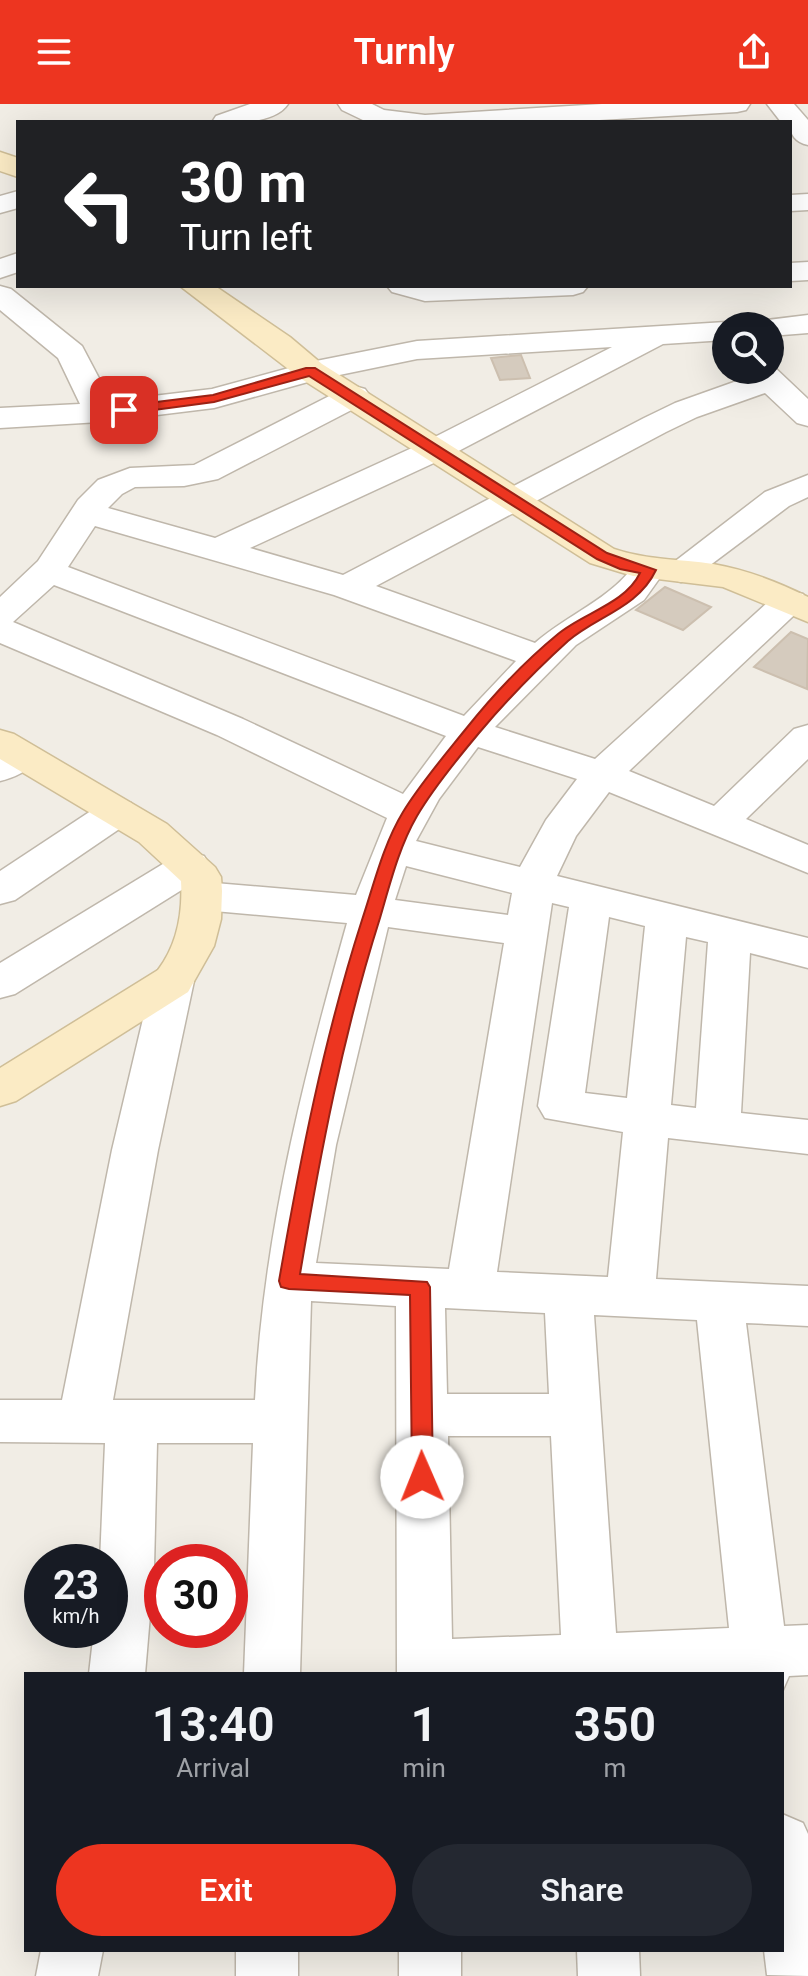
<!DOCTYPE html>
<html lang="en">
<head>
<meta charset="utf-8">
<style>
	:root { --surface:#171b24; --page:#242831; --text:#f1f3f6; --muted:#9ea1a6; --accent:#ed3520 }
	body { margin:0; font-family:Roboto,sans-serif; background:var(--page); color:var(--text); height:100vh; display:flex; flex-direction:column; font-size:30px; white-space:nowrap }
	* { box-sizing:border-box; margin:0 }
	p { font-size:26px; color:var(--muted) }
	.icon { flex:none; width:44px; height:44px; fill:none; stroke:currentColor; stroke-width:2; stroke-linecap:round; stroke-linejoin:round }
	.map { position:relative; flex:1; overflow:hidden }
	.drawer { position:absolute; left:24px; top:1568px; width:760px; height:280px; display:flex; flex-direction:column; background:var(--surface); border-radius:0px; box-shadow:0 8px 32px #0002 }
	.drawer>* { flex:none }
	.hud { position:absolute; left:16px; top:16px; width:776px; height:168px; border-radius:0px; box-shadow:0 8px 32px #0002; background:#202124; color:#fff; overflow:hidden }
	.controls { position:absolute; left:712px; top:208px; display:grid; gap:16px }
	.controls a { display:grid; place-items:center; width:72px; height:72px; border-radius:50%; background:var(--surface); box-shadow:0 8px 32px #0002; font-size:40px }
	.speed { position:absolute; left:24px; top:1440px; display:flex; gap:16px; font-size:40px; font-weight:700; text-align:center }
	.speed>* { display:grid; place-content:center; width:104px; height:104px; border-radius:50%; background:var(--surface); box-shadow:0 8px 32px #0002; line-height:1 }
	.speed small { font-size:20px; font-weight:400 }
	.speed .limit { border:12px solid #d22; background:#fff; color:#111 }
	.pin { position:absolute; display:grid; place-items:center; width:68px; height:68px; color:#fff; margin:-34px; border-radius:16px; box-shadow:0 4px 12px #0006 }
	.me { position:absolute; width:88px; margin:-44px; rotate:359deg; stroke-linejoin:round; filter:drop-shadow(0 0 6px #0008) }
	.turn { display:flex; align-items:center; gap:28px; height:168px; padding:0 32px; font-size:36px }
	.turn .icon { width:104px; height:104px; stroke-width:2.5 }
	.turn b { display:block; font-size:56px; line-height:68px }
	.eta { display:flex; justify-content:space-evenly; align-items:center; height:136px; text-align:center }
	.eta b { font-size:48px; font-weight:600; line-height:56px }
	.button { display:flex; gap:16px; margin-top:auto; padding:16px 32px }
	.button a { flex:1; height:92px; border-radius:48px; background:var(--accent); color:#fff; font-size:32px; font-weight:600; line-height:92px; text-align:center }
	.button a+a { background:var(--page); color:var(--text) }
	header { display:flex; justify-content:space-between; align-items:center; height:104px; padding:0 32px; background:var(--accent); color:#fff; font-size:36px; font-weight:600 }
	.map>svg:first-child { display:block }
</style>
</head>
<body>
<header><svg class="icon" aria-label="menu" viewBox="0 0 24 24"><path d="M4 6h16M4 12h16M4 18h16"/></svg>Turnly<svg class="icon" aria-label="share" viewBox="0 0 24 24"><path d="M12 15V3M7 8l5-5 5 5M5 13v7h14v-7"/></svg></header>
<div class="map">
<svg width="808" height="1872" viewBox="0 0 808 1872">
	<rect width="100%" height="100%" fill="#f1ede5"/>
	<g fill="#d5cbbe" stroke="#ccbfaf" stroke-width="2">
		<path d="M521,251L530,274L500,276L491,254Z"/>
		<path d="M665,483L711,503L683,526L636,506Z"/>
		<path d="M791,528L808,535L807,585L754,563Z"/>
	</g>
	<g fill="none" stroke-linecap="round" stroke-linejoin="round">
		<defs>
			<g id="street">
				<path d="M250,0H288C274,21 234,18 212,18L216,12Z"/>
				<path d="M338,0H372L384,6L425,11L602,0H750L746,6L737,8L565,18H367L342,6Z"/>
				<path d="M767,0H794L808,16V41C795,38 790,31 790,18H781Z"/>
				<path d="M18,87V104L0,109V92Z"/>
				<path d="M808,90V106L790,107V91Z"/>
				<path d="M18,149V168L0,174V155Z"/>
				<path d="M808,158V176L790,177V159Z"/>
				<path d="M0,182L11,185L82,242L111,297L212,285L311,258L417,237L726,218L738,222H726V236L663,240L449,352L250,444L343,471L644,314L675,299L748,273L743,266H770V259L808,295V322L797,319L765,289L697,313L666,328L376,482L535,539C568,510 610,496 636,459L648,455L660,459L665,465L765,388L808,371V393L789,402L693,474L681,478L669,474L664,468L644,496L576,541L495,623L595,655L777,490L790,487L803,490L808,498L629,667L714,702L794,625L808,621V655L746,715L808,741V769L609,688L576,732L557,772L808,834V864L750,849L741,1009L808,1016V1050L668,1034L656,1175L808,1182V1222L746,1219L784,1522L808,1521V1571L789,1572L782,1588V1570H397L396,1202L311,1197L300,1570H244L253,1339H157L154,1464L145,1570H89L94,1526H110V1458H100L105,1339L0,1338V1296H62L112,1046L152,877L158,866L173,862L188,866L194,877L158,1046L113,1296H255C263,1133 303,975 347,819L203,806L188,802L182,792L188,782L203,778L356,791L387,714L217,631L0,539V493L38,457L78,396L98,376L130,364L194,361L343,285L354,282L365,285L370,292L365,299L218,375L184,382L135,383L122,390L108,404L215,434L425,338L612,243L417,255L315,276L214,304L100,318L0,324V304L80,300L58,254L0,206ZM95,422L334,491L516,557L464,612L68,463ZM54,481L446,632L403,690L243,615L13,518ZM478,643L577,675L546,716L520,763L416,737L439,695ZM406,762L512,789L508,811L395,796ZM552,799L569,803L538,1002L545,1014L623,1028L608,1173L497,1168ZM609,813L645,822L627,994L585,989ZM388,823L504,839L449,1165L316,1159L336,1041ZM686,833L708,838L696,1004L671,1001ZM445,1204L545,1209L549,1290H447ZM594,1211L697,1216L729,1524L616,1529ZM448,1332H551L561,1531L452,1535Z"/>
				<path d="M387,182H588L583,188L573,191L425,197L392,188Z"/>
				<path d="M808,211V229L770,232V222H755L759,217Z"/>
				<path d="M21,640L35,643L40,652C31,666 16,673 0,677V648Z"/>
				<path d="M117,695L131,699L137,708L131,717L15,796L0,800V767L103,699Z"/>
				<path d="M190,748L204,752L210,762L204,772L15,890L0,894V859L176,752Z"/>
				<path d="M782,1710L803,1719L808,1730V1872L767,1871L764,1846H782Z"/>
				<path d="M41,1846H103L98,1872H36Z"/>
				<rect x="236" y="1846" width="62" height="26"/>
				<rect x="399" y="1846" width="62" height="26"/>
				<path d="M577,1846H639L640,1872H578Z"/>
			</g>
			<g id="secondary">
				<path d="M0,48L18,54V73L0,67Z"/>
				<path d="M180,182H215L290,233L322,260L614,445C646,456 680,455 713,460C747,466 778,478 808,493V518L723,483L633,472L590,459L300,274Z"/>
				<path d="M0,626L14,630L167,720L215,763L221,773L222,787L221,815L214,842L188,888L16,997L0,1002V964L158,866C177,841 183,809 181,777L139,738L0,655Z"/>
			</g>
		</defs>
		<use href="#street" stroke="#bfb7ab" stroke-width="3"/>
		<use href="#secondary" stroke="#cfbe97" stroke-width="3"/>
		<use href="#street" fill="#fff" fill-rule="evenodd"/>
		<use href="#secondary" fill="#fbebc5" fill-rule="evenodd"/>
	</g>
	<path fill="#ed3520" stroke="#9a2215" stroke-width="2" d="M306,264H315L607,449L656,466C638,504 597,512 568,537C536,566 506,597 479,629C458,654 434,683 417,712C399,743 390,780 380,814C343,930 320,1051 300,1170L427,1178L430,1183L433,1373L430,1380L422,1383L415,1380L412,1373L410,1191L289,1185L281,1183L279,1177C300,1056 324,934 362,816C374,780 383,741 403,708C420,680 444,652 465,626C492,592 524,558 558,530C583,509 625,500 640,469L620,465L597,455L309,272L214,298L124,310L117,306L124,302L213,291Z"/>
</svg>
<div class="controls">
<a><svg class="icon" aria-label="search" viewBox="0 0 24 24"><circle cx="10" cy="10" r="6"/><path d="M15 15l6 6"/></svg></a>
</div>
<div class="speed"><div>23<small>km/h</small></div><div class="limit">30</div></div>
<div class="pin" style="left:124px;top:306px;background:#d93025"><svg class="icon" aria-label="arrive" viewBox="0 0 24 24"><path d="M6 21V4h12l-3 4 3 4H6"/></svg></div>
<svg class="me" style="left:422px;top:1373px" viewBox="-20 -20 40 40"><circle r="19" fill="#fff"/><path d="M0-13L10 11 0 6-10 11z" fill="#ed3520"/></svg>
<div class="hud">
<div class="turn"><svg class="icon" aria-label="left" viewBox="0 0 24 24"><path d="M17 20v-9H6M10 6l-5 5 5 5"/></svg><div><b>30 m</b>Turn left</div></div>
</div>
<section class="drawer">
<div class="eta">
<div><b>13:40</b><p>Arrival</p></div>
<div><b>1</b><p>min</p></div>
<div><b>350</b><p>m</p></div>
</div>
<div class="button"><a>Exit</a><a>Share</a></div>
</section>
</div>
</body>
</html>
